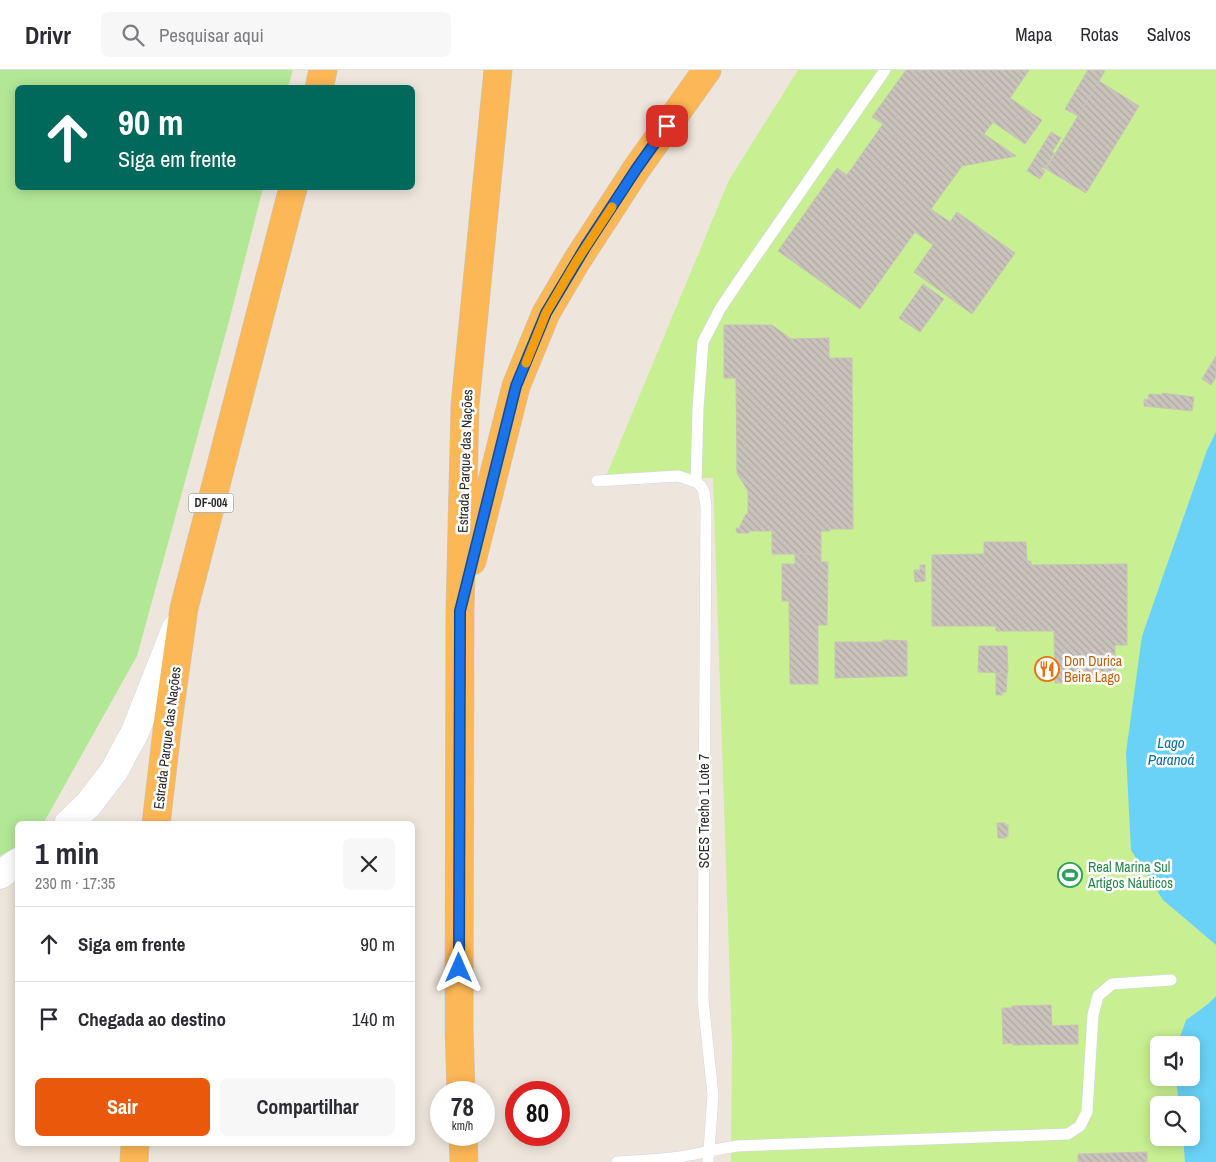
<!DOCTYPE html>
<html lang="pt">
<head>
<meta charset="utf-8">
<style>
	:root { --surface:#fff; --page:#f7f7f7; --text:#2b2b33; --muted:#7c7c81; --line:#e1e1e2; --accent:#ea580c }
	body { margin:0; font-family:"Archivo Narrow",sans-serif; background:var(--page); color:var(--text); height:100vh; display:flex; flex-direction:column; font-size:19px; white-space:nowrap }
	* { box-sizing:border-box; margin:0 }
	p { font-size:16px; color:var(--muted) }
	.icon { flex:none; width:28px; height:28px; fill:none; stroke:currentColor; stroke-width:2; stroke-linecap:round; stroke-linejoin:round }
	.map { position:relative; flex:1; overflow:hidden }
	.drawer { position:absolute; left:15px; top:751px; width:400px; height:325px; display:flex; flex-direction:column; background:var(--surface); border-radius:8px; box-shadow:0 2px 12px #0003 }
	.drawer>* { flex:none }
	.top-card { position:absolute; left:15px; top:15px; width:400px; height:105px; border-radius:8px; box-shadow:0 2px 12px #0003; background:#00695c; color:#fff; overflow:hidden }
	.buttons { position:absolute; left:1150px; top:966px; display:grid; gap:10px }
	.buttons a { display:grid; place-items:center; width:50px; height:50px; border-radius:8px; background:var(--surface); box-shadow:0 2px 12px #0003; font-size:25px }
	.speed { position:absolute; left:430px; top:1011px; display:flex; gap:10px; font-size:25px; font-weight:700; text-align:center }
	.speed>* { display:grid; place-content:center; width:65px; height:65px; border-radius:50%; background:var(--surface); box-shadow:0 2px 12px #0003; line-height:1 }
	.speed small { font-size:12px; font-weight:400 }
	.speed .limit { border:8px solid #d22; background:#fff; color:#111 }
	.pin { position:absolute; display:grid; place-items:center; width:42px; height:42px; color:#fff; margin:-21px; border-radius:10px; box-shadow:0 2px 8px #0006 }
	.me { position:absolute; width:55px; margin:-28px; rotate:0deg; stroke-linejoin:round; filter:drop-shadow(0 0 4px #0008) }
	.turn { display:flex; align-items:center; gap:18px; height:105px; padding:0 20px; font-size:22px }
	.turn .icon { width:65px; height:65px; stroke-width:2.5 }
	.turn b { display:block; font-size:35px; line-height:42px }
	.round { display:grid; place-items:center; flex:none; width:52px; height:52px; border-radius:8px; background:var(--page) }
	.summary { display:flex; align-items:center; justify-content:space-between; height:85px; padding:0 20px }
	h1 { font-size:30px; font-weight:700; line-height:38px }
	.action { display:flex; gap:10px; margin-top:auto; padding:10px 20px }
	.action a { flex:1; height:58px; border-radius:8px; background:var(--accent); color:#fff; font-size:20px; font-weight:700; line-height:58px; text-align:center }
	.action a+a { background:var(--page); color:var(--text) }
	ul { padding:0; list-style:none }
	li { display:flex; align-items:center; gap:15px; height:75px; padding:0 20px; border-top:1px solid var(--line) }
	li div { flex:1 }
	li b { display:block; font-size:19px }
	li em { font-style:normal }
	header { display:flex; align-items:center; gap:30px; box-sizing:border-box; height:70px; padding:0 25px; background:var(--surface); border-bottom:1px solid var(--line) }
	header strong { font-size:24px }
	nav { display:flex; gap:28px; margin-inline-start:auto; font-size:18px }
	.search { width:350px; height:45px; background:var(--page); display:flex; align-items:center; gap:12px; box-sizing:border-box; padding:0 18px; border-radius:8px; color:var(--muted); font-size:19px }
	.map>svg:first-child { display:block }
</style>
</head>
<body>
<header>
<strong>Drivr</strong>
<div class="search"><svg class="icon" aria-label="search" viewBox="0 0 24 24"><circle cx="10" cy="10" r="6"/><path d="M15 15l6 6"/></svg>Pesquisar aqui</div>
<nav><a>Mapa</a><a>Rotas</a><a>Salvos</a></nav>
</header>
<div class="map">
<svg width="1216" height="1092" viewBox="0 0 1216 1092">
	<defs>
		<pattern id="building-back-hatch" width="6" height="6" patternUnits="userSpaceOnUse" patternTransform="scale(1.25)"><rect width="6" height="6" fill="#c9c3bc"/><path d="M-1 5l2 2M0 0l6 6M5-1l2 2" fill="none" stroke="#ada8a2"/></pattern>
	</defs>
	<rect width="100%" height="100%" fill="#eee6dc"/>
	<path fill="#b2e796" d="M0,0H293L288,17L18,18V118H263L228,255L137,586L43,754H18L17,776L0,786Z"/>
	<path fill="#c8ef91" d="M798,0H1216V362L1207,380L1142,566L1163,830L1216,875V926L1208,934L1186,950L1177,975H1159V1008H1176L1179,1035H1159V1068H1183L1185,1092H731L732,975L713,408L604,411L729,110Z"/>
	<g fill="#69d2f6">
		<path d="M1216,362V875L1163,830L1131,780L1126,683L1142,566L1207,380Z"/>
		<path d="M1216,926V1092H1185L1183,1068H1191V1035H1179L1176,1008H1191V975H1177L1186,950L1208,934Z"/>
	</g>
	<g fill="url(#building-back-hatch)" stroke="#c9c2b6">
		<path d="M906,0H1029L1010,28L1042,50L1025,74L993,52L984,64L1016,86L962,96L931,139L950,152L957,142L1015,183L972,244L914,202L933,175L915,162L860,239L778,181L837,98L847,105L883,54L872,47Z"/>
		<path d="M1088,0L1105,1L1078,46L1065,39Z"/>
		<path d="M1099,11L1139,36L1086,123L1046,99Z"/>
		<path d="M1051,62L1061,68L1052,82L1054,83L1045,99L1042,97L1041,99L1045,101L1040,109L1027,101Z"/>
		<path d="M923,214L944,229L920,262L899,248Z"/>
		<path d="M724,255H772L791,269L829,268V288H852L853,459H830V461H821V484H772V461H748L749,463H737L736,458H739L746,444H748V421L737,403L736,308H724Z"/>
		<path d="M1216,286V307L1211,315L1202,309Z"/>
		<path d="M1162,323L1194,327L1192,341L1144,336V329L1148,330L1149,324L1162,325Z"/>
		<path d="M984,472H1026L1027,491H1031V495L1127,494V575H1115V613H1055L1054,561H996V556H932V485L984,484Z"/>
		<path d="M795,484H821V492H828L827,555H818V614H790L789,531H782V494H795Z"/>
		<path d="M920,495H925V511L915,512L914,500H920Z"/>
		<path d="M883,570L907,571V606L835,608V572H882Z"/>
		<path d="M979,576H1007L1008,603L978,602Z"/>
		<path d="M996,603H1007L1006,622H1002V625H996Z"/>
		<path d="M997,753H1005V755H1008V766H1006V768H998Z"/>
		<path d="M1051,935L1052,956L1078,955V974L1013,975V973L1003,974L1002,938H1012V936Z"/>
		<path d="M1147,1082V1092H1078V1084Z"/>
	</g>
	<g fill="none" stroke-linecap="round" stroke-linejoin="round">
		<defs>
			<g id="service">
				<path d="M597,411L678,406L696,412L701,416L704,422L706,437L703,930L713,1025L709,1081C679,1089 648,1090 617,1092"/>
				<path d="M696,412L698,338L703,272L720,239L740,209L885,0"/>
				<path d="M708,1092L709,1081L737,1076L1068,1064L1080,1056L1087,1042L1093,945L1098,926L1112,914L1171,910"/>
			</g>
			<g id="tertiary">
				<path d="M68,754L88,735L114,701L135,662L176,558"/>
				<path d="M0,805L18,792"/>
			</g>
			<g id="trunk">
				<path d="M319,18L323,0"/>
				<path d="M472,491L516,316L546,243L576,192L637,98L707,0"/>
				<path d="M156,754L168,652L184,538L293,118"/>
				<path d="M461,1022L459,958L460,541L465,335L498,0"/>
				<path d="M463,1065L464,1092"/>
				<path d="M134,1092L135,1074"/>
			</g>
		</defs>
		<use href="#service" stroke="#d1d5e5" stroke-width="12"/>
		<use href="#tertiary" stroke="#d1d5e5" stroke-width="29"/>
		<use href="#trunk" stroke="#c8c8c8" stroke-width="29"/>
		<use href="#service" stroke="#fff" stroke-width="11"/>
		<use href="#tertiary" stroke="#fff" stroke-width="28"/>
		<use href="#trunk" stroke="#fcb756" stroke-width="28"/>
	</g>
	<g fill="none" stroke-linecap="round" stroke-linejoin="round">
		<defs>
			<path id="route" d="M459,898L460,541L516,316L546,243L586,176L637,98L667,56"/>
		</defs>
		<use href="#route" stroke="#114b97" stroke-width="12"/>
		<use href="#route" stroke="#1a73e8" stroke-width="9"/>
		<path stroke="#f59e0b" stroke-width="9" d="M526,293L546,243L576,192L612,137"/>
	</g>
	<defs>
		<symbol id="restaurant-ring" viewBox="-11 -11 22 22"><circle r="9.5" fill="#fff" stroke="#e8710a" stroke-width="1.5"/><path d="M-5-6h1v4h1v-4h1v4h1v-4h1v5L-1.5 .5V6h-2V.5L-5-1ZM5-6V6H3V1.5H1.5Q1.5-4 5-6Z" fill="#e8710a"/></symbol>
		<symbol id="stadium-ring" viewBox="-11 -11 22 22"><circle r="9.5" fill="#fff" stroke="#2e9e5b" stroke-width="1.5"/><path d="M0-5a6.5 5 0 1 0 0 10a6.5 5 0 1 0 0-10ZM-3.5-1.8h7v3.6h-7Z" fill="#2e9e5b"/></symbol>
	</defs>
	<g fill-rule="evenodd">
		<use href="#restaurant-ring" x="1033" y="585" width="28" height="28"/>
		<use href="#stadium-ring" x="1056" y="791" width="28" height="28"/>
	</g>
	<g text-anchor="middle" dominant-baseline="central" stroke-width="5" stroke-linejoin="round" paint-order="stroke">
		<rect fill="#fff" stroke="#6b6b6b" stroke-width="1" x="188.5" y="423.5" width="45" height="19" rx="4"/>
		<g font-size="12" font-weight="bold" fill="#2b2b2b">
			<text x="211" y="433">DF-004</text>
		</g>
		<g font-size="14" fill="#2b2b2b" stroke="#fff">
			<text transform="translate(465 391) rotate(-88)">Estrada Parque das Nações</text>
			<text transform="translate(167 668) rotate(-83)">Estrada Parque das Nações</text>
			<text transform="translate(704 741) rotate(-90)">SCES Trecho 1 Lote 7</text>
		</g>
		<g font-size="14" fill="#c56008" stroke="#fff" text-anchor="start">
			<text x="1064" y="591">Don Durica<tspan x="1064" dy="16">Beira Lago</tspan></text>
		</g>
		<g font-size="14" fill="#27864d" stroke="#fff" text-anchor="start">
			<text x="1088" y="797">Real Marina Sul<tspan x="1088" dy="16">Artigos Náuticos</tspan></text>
		</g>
		<g font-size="15" font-style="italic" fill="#0670a4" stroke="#fff">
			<text x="1171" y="672">Lago<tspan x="1171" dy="17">Paranoá</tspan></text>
		</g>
	</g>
</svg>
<div class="buttons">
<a><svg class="icon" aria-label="sound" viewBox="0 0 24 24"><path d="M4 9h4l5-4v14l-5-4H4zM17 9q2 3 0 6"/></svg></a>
<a><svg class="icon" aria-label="search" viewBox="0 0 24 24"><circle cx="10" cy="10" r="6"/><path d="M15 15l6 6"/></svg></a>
</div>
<div class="speed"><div>78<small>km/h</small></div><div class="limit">80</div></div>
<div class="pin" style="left:667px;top:56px;background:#d93025"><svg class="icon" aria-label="arrive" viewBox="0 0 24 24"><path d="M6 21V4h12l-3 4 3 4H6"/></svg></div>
<svg class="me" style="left:459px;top:898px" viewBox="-20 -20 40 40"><path d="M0-17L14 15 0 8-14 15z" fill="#1a73e8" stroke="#fff" stroke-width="4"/></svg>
<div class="top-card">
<div class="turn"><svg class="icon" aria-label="ahead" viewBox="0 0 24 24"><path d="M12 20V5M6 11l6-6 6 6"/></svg><div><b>90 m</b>Siga em frente</div></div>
</div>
<section class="drawer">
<div class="summary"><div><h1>1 min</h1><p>230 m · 17:35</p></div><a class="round"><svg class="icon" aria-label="close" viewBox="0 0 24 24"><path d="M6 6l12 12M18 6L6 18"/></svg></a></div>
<ul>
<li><svg class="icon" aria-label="ahead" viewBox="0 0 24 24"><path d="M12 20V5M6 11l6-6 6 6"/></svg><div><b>Siga em frente</b></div><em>90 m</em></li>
<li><svg class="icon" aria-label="arrive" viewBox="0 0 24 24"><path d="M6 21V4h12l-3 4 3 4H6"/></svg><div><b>Chegada ao destino</b></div><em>140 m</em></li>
</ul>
<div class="action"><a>Sair</a><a>Compartilhar</a></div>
</section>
</div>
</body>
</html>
